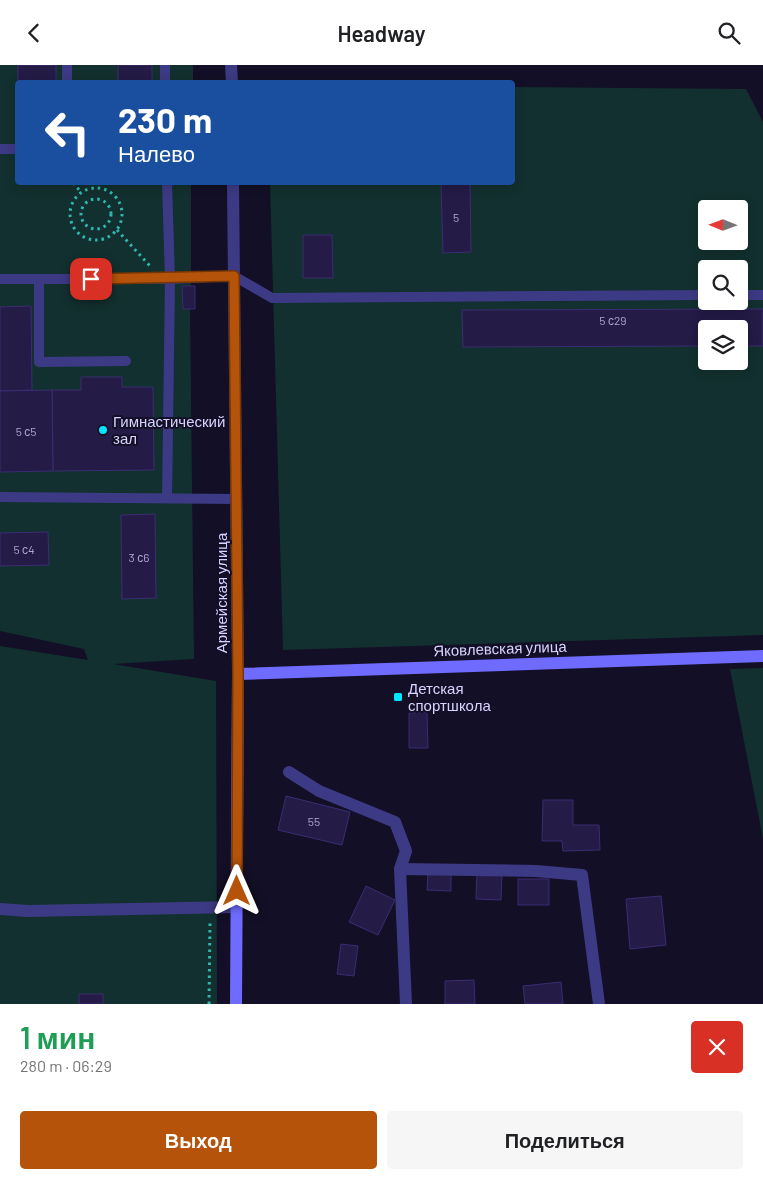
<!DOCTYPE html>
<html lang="ru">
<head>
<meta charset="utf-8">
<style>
	:root { --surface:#fff; --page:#f6f6f6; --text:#202124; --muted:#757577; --accent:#b45309 }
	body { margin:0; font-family:Barlow,sans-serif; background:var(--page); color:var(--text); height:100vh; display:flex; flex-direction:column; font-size:19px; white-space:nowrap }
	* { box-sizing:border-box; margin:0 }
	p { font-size:16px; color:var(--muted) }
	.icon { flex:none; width:28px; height:28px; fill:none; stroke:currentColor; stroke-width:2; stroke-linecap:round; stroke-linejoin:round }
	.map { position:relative; height:939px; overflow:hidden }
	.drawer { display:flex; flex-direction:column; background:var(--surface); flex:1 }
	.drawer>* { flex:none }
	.hud { position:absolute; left:15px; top:15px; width:500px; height:105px; border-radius:5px; box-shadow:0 2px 12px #0003; background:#1a4fa0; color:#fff; overflow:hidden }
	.needle { width:32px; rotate:271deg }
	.tools { position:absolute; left:698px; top:135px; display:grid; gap:10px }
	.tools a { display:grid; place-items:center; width:50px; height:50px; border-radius:5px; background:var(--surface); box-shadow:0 2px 12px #0003; font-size:25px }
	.pin { position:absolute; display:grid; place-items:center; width:42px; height:42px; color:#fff; margin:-21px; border-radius:10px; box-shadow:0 2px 8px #0006 }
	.me { position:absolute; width:55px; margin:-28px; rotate:0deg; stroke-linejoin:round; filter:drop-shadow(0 0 4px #0008) }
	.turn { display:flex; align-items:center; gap:18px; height:105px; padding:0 20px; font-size:22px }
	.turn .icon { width:65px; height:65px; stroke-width:2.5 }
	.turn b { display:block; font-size:35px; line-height:42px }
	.round { display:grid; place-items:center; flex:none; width:52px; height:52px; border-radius:5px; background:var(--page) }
	.headline { display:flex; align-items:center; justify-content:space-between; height:85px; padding:0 20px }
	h1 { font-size:30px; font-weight:600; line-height:38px; color:#1e9e55 }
	.primary-button { display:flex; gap:10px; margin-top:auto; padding:10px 20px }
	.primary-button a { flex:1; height:58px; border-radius:5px; background:var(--accent); color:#fff; font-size:20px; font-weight:600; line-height:58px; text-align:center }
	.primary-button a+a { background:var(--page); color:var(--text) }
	header { display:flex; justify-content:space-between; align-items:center; height:65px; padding:0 20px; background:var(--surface); font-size:22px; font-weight:600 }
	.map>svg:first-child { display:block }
</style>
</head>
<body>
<header><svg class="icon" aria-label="back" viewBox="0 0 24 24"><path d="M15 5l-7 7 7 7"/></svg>Headway<svg class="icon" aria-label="search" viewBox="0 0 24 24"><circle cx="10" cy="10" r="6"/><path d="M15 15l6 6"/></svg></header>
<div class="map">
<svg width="763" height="939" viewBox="0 0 763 939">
	<rect width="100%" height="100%" fill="#130f26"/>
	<g fill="#12302f" fill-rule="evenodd">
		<path d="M0,0H193V17L18,18V118H191V221L182,222L183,243L190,244L194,594L113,599L216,616L217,939H0V581L88,595L84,584L0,566Z"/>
		<path d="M513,22L746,24L763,57V570L283,585L270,118H512ZM706,144H739V176H706ZM706,204H739V236H706ZM706,264H739V296H706Z"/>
		<path d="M763,603V774L730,604Z"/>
	</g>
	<g fill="#241b47" stroke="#3b2d73">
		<rect x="18" y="0" width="38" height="18"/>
		<rect x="118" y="0" width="34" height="18"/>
		<path d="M441,118H470L471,187L443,188Z"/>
		<path d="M303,170H332L333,213H303Z"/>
		<path d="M182,221H195V244H183Z"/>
		<path d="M31,241L32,325L0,326V242Z"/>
		<path d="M763,244V281H739V264H706V281L463,282L462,245Z"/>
		<path d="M81,312H122V322H153L154,405L53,406L52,325H81Z"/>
		<path d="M52,325L53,406L0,407V326Z"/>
		<path d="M155,449L156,533L122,534L121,450Z"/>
		<path d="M48,467L49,500L0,501V468Z"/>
		<path d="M427,647L428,683H409V648Z"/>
		<path d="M286,731L350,747L342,780L278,765Z"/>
		<path d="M543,735H573V760H599L600,785L563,786L562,776H542Z"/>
		<path d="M428,807H451V826L427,825Z"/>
		<path d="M477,808L502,809L501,835L476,834Z"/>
		<rect x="518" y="814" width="31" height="26"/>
		<path d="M366,821L395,835L378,870L349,857Z"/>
		<path d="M661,831L666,880L630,884L626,834Z"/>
		<path d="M341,879L358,881L354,911L337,909Z"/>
		<path d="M474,915L475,939H445V916Z"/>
		<path d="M561,917L563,939H525L523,921Z"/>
		<rect x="79" y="929" width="24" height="10"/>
	</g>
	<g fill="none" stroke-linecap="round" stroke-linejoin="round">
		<g stroke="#2fb8b0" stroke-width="3" stroke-dasharray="2.5 4" stroke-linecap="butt">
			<path d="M73,118L81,127"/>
			<circle cx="96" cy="149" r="26"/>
			<circle cx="96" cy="149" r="15"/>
			<path d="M117,165L150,201"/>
			<path d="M209,939L210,857"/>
		</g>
		<g stroke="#3d3a85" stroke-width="10">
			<path d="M67,0V18"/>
			<path d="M165,0V18"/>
			<path d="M0,84H18"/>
			<path d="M167,118L170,214L167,433"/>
			<path d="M0,214H170L234,211L272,233L706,230"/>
			<path d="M39,214V297L126,296"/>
			<path d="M739,230H763"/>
			<path d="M0,432L237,434"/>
		</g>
		<g stroke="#3d3a85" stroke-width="12">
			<path d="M231,0L232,18"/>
			<path d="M233,118L238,609"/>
			<path d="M289,707L319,726L395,757L406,786L400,804L406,939"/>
			<path d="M400,804L536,806L582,810L599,939"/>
			<path d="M0,844L28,846L237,842"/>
		</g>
		<path stroke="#6f6bff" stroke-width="12" d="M236,939L238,609L763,591"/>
	</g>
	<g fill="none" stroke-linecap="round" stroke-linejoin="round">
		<defs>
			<path id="route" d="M91,214L234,211L238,609L237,826"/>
		</defs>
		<use href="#route" stroke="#753606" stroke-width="12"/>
		<use href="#route" stroke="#b45309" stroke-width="9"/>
	</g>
	<g fill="#00e5ff" stroke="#130f26" stroke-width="2">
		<circle cx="103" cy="365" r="5"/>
		<rect x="393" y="627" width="10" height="10" rx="2.5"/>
	</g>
	<g text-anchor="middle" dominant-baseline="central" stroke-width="4" stroke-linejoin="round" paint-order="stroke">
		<g font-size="12" fill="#aca6d1">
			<text x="456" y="152">5</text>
			<text x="613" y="255">5 с29</text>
			<text x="26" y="366">5 с5</text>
			<text x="24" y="484">5 с4</text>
			<text x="139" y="492">3 с6</text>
			<text x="314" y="756">55</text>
		</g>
		<g font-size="15" fill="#d9d4ff" stroke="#130f26" text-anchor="start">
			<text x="113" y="356">Гимнастический<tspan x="113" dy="17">зал</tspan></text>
			<text x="408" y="623">Детская<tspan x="408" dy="17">спортшкола</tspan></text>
		</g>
		<g font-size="15" fill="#d9d4ff" stroke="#130f26">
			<text transform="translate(221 528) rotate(-90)">Армейская улица</text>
			<text transform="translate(500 583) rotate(-2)">Яковлевская улица</text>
		</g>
	</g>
</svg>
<div class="tools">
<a><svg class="needle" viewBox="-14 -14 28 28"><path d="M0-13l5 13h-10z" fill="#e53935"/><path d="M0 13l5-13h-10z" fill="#757577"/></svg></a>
<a><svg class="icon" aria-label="search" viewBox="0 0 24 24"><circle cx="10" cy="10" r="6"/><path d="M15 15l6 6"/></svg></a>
<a><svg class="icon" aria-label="layers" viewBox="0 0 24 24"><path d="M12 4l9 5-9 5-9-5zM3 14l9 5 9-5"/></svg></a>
</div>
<div class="pin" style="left:91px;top:214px;background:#d93025"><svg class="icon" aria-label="arrive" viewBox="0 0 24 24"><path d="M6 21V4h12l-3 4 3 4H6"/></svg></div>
<svg class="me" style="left:237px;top:826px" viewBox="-20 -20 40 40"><path d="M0-17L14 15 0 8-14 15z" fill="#b45309" stroke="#fff" stroke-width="4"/></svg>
<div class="hud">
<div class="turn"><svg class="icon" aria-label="left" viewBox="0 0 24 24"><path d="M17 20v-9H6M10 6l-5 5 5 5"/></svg><div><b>230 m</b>Налево</div></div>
</div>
</div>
<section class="drawer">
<div class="headline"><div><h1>1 мин</h1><p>280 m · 06:29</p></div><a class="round" style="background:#d93025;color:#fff"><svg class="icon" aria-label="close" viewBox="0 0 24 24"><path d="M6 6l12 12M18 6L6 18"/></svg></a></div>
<div class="primary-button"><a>Выход</a><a>Поделиться</a></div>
</section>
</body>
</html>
